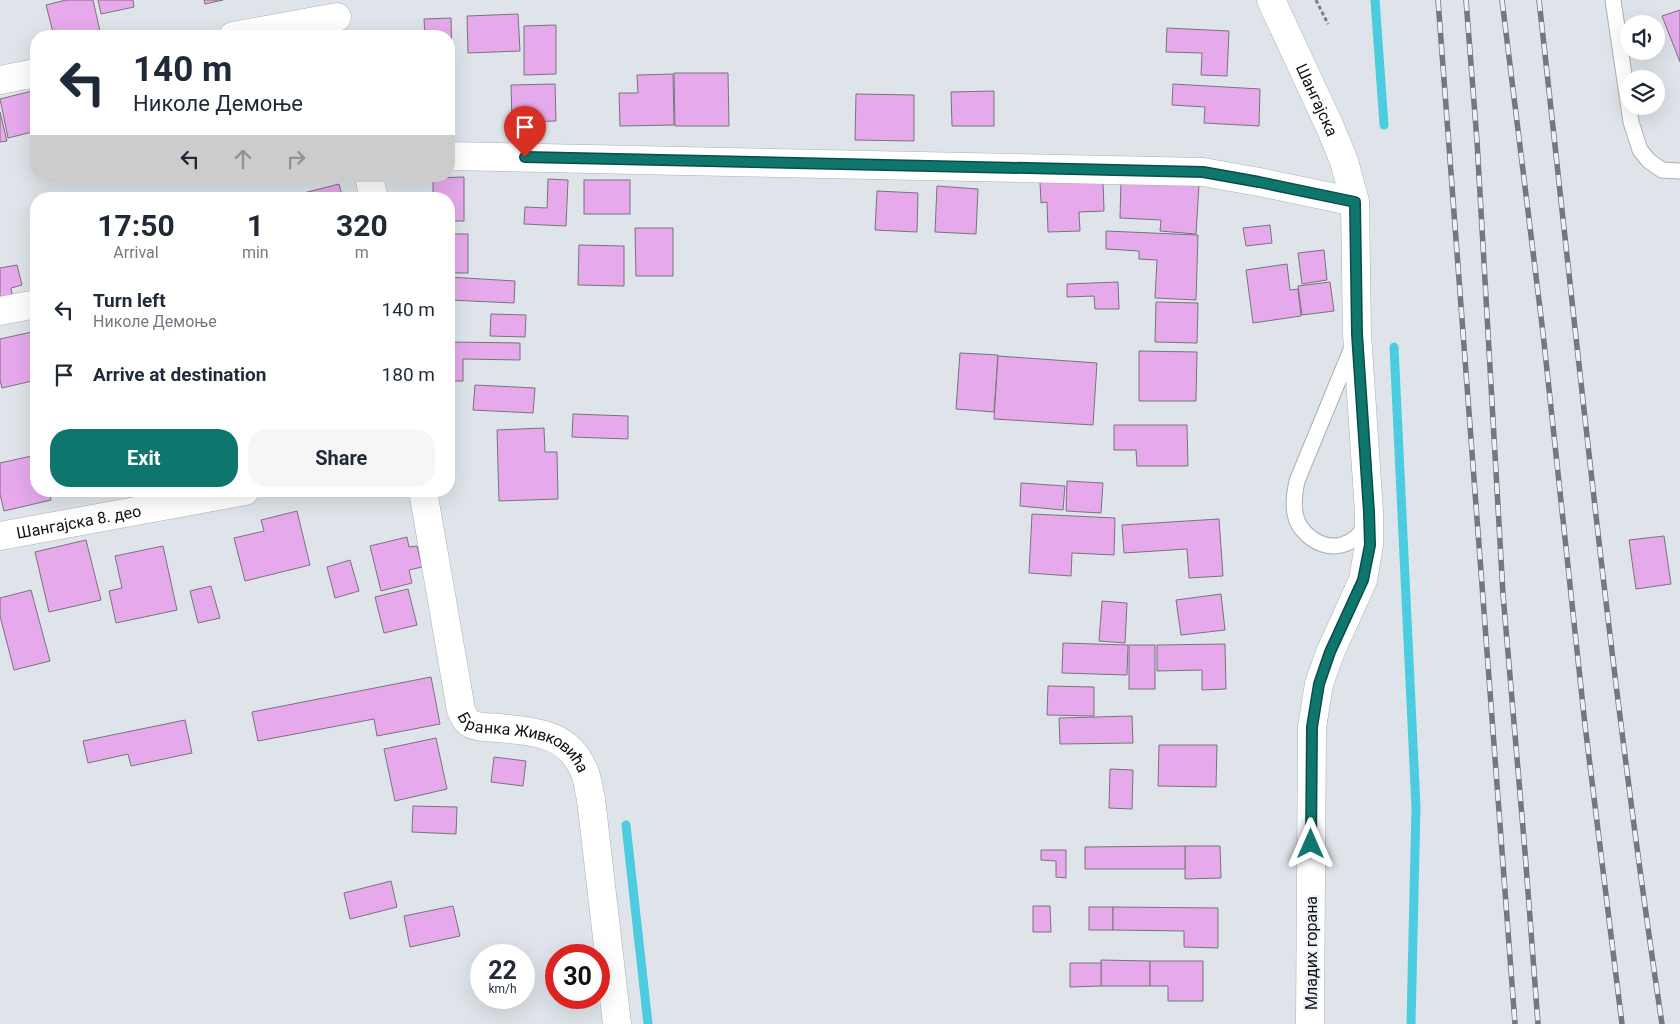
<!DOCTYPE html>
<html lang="en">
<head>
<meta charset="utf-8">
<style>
	:root { --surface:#fff; --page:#f6f6f7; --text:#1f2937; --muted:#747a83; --accent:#0f766e }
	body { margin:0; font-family:Roboto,sans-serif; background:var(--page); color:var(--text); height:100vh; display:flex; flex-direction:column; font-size:19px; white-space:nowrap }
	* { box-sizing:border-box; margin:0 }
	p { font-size:16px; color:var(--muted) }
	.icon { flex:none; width:28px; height:28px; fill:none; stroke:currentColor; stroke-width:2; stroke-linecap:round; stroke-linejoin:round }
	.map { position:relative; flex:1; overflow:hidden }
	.sheet { position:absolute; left:30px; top:192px; width:425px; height:305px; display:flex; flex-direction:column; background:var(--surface); border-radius:20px; box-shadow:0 5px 20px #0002 }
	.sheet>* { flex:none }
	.banner { position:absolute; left:30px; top:30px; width:425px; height:152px; border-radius:20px; box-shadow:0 5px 20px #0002; background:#fff; color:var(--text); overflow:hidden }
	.fabs { position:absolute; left:1620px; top:15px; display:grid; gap:10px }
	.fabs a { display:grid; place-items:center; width:45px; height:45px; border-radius:50%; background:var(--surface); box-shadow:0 5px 20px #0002; font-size:25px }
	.speed { position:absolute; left:470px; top:944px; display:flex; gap:10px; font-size:25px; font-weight:700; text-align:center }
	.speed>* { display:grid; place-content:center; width:65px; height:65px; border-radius:50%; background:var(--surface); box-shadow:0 5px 20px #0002; line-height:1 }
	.speed small { font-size:12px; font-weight:400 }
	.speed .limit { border:8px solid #d22; background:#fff; color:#111 }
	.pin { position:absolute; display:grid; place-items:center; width:42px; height:42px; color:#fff; margin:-51px -21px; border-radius:50% 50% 50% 0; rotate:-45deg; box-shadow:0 0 5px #0007 }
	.pin .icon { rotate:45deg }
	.me { position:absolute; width:55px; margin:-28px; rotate:0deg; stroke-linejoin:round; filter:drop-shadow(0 0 4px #0008) }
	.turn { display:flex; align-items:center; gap:18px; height:105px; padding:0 20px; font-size:22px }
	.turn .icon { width:65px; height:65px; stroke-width:2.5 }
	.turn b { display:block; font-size:35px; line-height:42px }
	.lanes { display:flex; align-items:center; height:48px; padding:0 20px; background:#0003; justify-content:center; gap:25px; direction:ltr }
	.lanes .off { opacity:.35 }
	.eta { display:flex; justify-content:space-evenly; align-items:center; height:85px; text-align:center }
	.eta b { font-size:30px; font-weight:700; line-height:35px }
	.button { display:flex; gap:10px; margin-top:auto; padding:10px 20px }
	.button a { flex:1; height:58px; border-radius:20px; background:var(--accent); color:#fff; font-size:20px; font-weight:700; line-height:58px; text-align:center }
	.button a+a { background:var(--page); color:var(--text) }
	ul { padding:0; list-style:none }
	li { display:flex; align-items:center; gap:15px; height:65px; padding:0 20px }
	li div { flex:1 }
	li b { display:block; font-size:19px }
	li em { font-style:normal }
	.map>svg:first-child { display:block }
</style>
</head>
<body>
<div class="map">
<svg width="1680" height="1024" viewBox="0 0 1680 1024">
	<rect width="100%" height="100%" fill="#dee4e9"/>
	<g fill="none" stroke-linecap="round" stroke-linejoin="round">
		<g stroke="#4bcddf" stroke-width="9">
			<path d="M1375,0L1384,125"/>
			<path d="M1394,347L1416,807L1411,1024"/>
			<path d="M626,825L648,1024"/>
		</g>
	</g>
	<g fill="#e6a9ec" stroke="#797479">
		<path d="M66,0H93L101,36H54L46,5Z"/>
		<path d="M98,0H133L134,7L101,14Z"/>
		<path d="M204,0H223L205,4Z"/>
		<path d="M1680,10V62L1662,16Z"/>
		<path d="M518,14L520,51L468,53L467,16Z"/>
		<path d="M451,18L452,60H449V36H425L424,19Z"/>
		<path d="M556,25V74L524,75V26Z"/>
		<path d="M1167,28L1229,31L1227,76L1201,75L1202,53L1166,52Z"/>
		<path d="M674,73H728L729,126H675Z"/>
		<path d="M673,74L674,125L620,126L619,93H638L637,75Z"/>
		<path d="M555,84L556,121L512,122L511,85Z"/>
		<path d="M1173,84L1260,89L1259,126L1204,123L1205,107L1172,105Z"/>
		<path d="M36,90V131L8,138L0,99Z"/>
		<path d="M994,91V126H952L951,92Z"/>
		<path d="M856,94L914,95V141L855,140Z"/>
		<path d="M0,112L7,141L0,142Z"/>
		<path d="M464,177V221H449V199H403V196L433,195V178Z"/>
		<path d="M548,179L568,180L566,226L524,224L525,207L547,208Z"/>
		<rect x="584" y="180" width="46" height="34"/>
		<path d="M1103,180L1104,211L1079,212L1080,231L1048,232L1047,202L1041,203L1040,182Z"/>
		<path d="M1121,181L1199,185L1196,234L1160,231L1161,220L1120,218Z"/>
		<path d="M339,184L343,199H288V197Z"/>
		<path d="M937,186L978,189L976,234L935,232Z"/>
		<path d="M877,191L918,193L917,232L875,230Z"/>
		<path d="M1270,225L1272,243L1246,246L1243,228Z"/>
		<path d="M635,228H673V276H636Z"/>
		<path d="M1106,231L1198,235L1196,300L1155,298L1157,260L1139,259V251L1106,249Z"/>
		<rect x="449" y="234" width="19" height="39"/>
		<path d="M579,245L624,246V286L578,285Z"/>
		<path d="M1324,250L1327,280L1302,284L1298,253Z"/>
		<path d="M1287,264L1290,290L1298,289L1301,316L1253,323L1246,270Z"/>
		<path d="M17,265L22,285L11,288L13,300L0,303V268Z"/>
		<path d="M449,277L515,281L514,303L449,300Z"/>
		<path d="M1118,282L1119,309H1095L1094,296L1067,297V284Z"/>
		<path d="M1330,282L1334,311L1302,315L1298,286Z"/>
		<path d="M1156,302L1198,303L1197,343L1155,342Z"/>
		<path d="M491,314L526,315L525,337L490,336Z"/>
		<path d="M32,332L36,348V380L2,388L0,380V339Z"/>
		<path d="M449,342L520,343V360L463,359V381H449Z"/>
		<path d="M1139,351L1197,352L1196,401H1139Z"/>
		<path d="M960,353L998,355L994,412L956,409Z"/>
		<path d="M998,356L1097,363L1093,425L994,419Z"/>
		<path d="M475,385L535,388L533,413L473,410Z"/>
		<path d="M573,414L628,416V439L572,437Z"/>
		<path d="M1114,425H1187L1188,466H1137L1136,450H1114Z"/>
		<path d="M544,428L545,452H557L558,499L499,501L497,430Z"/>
		<path d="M36,455V491H49L51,500L4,511L0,494V463Z"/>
		<path d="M1067,481L1103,483L1101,513L1066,511Z"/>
		<path d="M1021,483L1065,486L1063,510L1020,506Z"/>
		<path d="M297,511L310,565L245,581L234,538L264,531L261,520Z"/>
		<path d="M1032,514L1115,518L1114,555L1072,553L1071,576L1029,573Z"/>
		<path d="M1219,519L1223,576L1189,578L1187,549L1124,553L1122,525Z"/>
		<path d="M1664,536L1671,584L1636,589L1629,540Z"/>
		<path d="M407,537L409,547L417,546L422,567L409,570L412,583L381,591L370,546Z"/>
		<path d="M86,540L101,600L49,612L35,552Z"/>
		<path d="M163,546L177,610L116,623L109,591L122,588L115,556Z"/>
		<path d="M350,560L359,591L335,598L327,567Z"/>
		<path d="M211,586L220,618L198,623L190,591Z"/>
		<path d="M408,589L417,625L384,633L375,597Z"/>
		<path d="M31,590L50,661L14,670L0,616V598Z"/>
		<path d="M1221,594L1225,630L1181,635L1176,600Z"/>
		<path d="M1102,601L1127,603L1125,643L1099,641Z"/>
		<path d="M1063,643L1128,645L1127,675L1062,673Z"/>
		<path d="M1225,644L1226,689L1202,690V670L1157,671V645Z"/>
		<rect x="1129" y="645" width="26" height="44"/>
		<path d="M431,677L440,724L377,736L374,719L258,741L252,712Z"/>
		<path d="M1048,686L1094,687V716L1047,715Z"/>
		<path d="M1132,716L1133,743L1060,744L1059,718Z"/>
		<path d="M185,720L192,753L131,766L128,754L88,763L83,741Z"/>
		<path d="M436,738L447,789L395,801L384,749Z"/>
		<path d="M1159,745H1217L1216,787L1158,786Z"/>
		<path d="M494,757L526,761L523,786L491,782Z"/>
		<path d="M1110,769L1133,770L1132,809L1109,808Z"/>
		<path d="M413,806L457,807L456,834L412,832Z"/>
		<path d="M1185,846H1220L1221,878L1185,879Z"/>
		<path d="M1185,846V869H1085V847Z"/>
		<path d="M1041,850H1066V878L1056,877V861L1041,860Z"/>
		<path d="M391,881L397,907L350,919L344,893Z"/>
		<path d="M453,906L460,936L410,947L404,916Z"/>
		<path d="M1033,906H1050L1051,932H1033Z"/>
		<rect x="1089" y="907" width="24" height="23"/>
		<path d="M1113,907L1218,908V948L1184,947V931L1113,930Z"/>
		<path d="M1101,960L1150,961V986H1101Z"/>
		<path d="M1150,961H1203V1001H1168V986H1150Z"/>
		<path d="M1070,963H1101V986L1070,987Z"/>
	</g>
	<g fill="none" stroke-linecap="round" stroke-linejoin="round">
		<defs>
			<g id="service">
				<path d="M1613,0L1631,122L1640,150L1649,161L1662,170L1680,171"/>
				<path d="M1353,345L1297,481C1294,495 1292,510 1298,523C1301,529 1306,534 1311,538C1332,553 1354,546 1367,524"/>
			</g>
			<g id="minor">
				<path id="s1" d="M1271,0L1330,127L1344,161L1355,202L1357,334L1369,512V545L1363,580L1330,653L1319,684L1312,727L1310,1024"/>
				<path d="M233,36L337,17"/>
				<path d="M0,80L36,73"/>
				<path d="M449,156L1203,172L1259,182L1355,202"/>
				<path d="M369,176L374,199"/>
				<path d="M0,311L36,304"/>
				<path id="s2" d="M423,491L461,710C463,714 465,720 469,723C477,728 489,727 499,728C535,732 569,732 585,773C588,781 589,791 591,799L617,1024"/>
				<path id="s3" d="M0,536L245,491"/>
			</g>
		</defs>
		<use href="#service" stroke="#abb0b5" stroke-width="17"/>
		<use href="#minor" stroke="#abb0b5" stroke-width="29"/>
		<path stroke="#7c7f83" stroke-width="3" stroke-dasharray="4 2.5" stroke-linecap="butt" d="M1316,0L1328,24"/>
		<use href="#service" stroke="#fff" stroke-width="15"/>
		<use href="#minor" stroke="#fff" stroke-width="28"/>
		<defs>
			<g id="rail">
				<path d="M1438,0L1515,1024"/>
				<path d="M1466,0L1477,141L1503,594L1525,852L1538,1024"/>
				<path d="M1502,0L1543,333L1585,725L1622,1024"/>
				<path d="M1539,0C1577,342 1611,684 1662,1024"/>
			</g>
		</defs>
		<use href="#rail" stroke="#74777b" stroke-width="5.5"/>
		<use href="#rail" stroke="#ebf1f6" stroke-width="4" stroke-dasharray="11" stroke-linecap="butt"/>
	</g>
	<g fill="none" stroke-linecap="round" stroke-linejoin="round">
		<defs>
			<path id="route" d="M525,157L1203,172L1259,182L1355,202L1357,334L1369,512L1370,545L1363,580L1330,652L1319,684L1312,727L1311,844"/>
		</defs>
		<use href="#route" stroke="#0a4d48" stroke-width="12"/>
		<use href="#route" stroke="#0f766e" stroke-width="9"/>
	</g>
	<g text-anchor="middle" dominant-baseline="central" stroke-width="4" stroke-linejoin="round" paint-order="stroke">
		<g font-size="16" fill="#111214" stroke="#ebf1f6">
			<text stroke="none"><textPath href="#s1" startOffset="110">Шангајска</textPath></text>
			<text stroke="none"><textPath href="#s3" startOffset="80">Шангајска 8. део</textPath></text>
			<text stroke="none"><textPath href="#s2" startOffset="298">Бранка Живковића</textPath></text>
			<text transform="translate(1311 953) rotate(-90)">Младих горана</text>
		</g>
	</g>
</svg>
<div class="fabs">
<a><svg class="icon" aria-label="sound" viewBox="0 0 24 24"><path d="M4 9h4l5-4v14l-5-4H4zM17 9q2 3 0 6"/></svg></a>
<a><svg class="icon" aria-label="layers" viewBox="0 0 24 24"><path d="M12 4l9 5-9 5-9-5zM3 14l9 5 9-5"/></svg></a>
</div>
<div class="speed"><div>22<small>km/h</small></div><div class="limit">30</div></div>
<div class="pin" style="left:525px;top:157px;background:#d93025"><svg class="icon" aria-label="arrive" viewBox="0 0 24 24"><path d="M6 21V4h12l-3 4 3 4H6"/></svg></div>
<svg class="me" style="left:1311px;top:844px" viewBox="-20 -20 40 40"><path d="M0-17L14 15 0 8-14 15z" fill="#0f766e" stroke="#fff" stroke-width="4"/></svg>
<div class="banner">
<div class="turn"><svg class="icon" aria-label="left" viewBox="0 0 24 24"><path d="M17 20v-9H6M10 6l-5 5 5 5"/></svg><div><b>140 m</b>Николе Демоње</div></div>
<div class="lanes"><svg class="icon" aria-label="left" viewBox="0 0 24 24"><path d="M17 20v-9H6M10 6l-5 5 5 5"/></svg><svg class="icon off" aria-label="ahead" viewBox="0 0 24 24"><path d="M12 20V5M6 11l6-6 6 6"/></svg><svg class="icon off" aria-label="right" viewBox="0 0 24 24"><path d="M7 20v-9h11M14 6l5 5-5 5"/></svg></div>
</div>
<section class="sheet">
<div class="eta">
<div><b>17:50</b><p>Arrival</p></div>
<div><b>1</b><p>min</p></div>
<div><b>320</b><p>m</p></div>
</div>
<ul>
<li><svg class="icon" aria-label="left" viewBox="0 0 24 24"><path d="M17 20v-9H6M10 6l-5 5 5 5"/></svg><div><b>Turn left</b><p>Николе Демоње</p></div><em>140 m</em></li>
<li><svg class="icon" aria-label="arrive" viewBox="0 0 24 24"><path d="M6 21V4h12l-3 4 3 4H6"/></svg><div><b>Arrive at destination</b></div><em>180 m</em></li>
</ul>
<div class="button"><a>Exit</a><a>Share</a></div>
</section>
</div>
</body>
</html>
